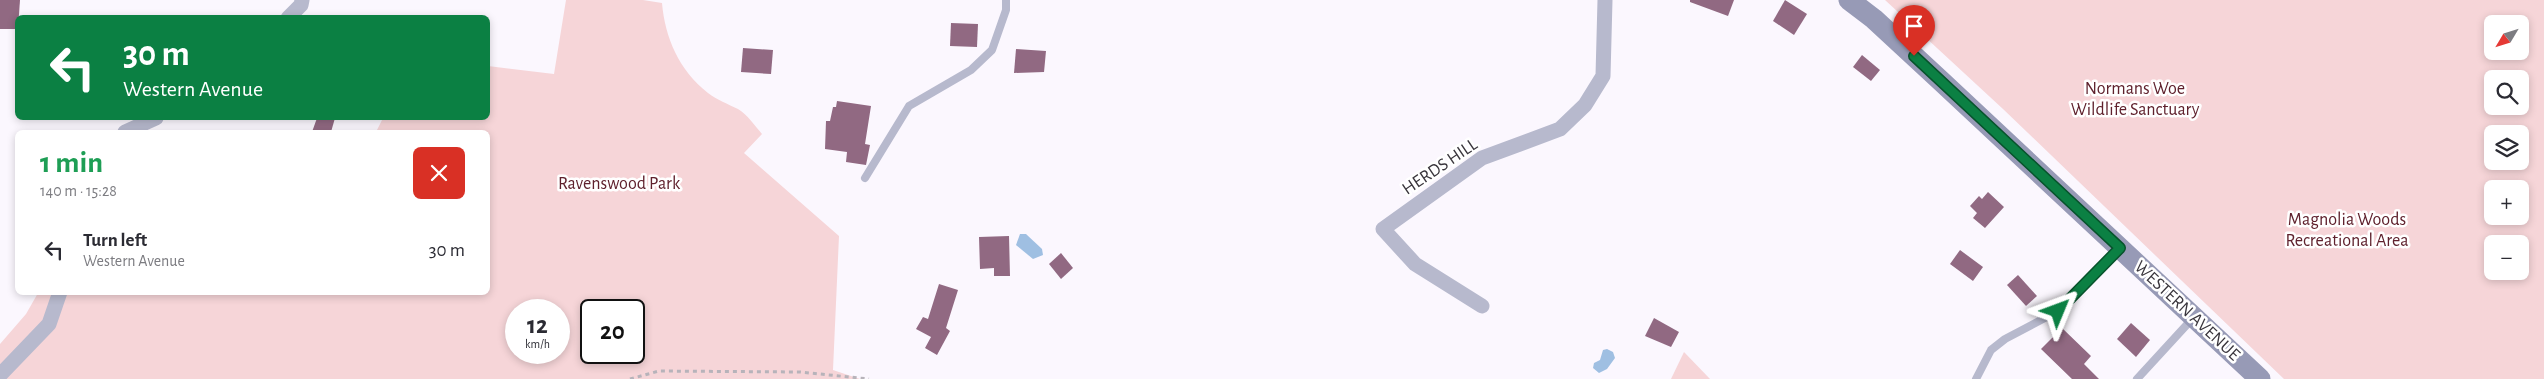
<!DOCTYPE html>
<html lang="en">
<head>
<meta charset="utf-8">
<style>
	:root { --surface:#fff; --page:#f7f7f7; --text:#2b2b33; --muted:#7c7c81 }
	body { margin:0; font-family:"Alegreya Sans",sans-serif; background:var(--page); color:var(--text); height:100vh; display:flex; flex-direction:column; font-size:19px; white-space:nowrap }
	* { box-sizing:border-box; margin:0 }
	p { font-size:16px; color:var(--muted) }
	.icon { flex:none; width:28px; height:28px; fill:none; stroke:currentColor; stroke-width:2; stroke-linecap:round; stroke-linejoin:round }
	.map { position:relative; flex:1; overflow:hidden }
	.sheet { position:absolute; left:15px; top:130px; width:475px; height:165px; display:flex; flex-direction:column; background:var(--surface); border-radius:8px; box-shadow:0 2px 8px #0003 }
	.sheet>* { flex:none }
	.hud { position:absolute; left:15px; top:15px; width:475px; height:105px; border-radius:8px; box-shadow:0 2px 8px #0003; background:#0b8043; color:#fff; overflow:hidden }
	.needle { width:32px; rotate:232deg }
	.controls { position:absolute; left:2484px; top:15px; display:grid; gap:10px }
	.controls a { display:grid; place-items:center; width:45px; height:45px; border-radius:8px; background:var(--surface); box-shadow:0 2px 8px #0003; font-size:25px }
	.speed { position:absolute; left:505px; top:299px; display:flex; gap:10px; font-size:25px; font-weight:700; text-align:center }
	.speed>* { display:grid; place-content:center; width:65px; height:65px; border-radius:50%; background:var(--surface); box-shadow:0 2px 8px #0003; line-height:1 }
	.speed small { font-size:12px; font-weight:400 }
	.speed .limit { border:2px solid #111; border-radius:8px; background:#fff; color:#111 }
	.pin { position:absolute; display:grid; place-items:center; width:42px; height:42px; color:#fff; margin:-51px -21px; border-radius:50% 50% 50% 0; rotate:-45deg; box-shadow:0 0 5px #0007 }
	.pin .icon { rotate:45deg }
	.me { position:absolute; width:55px; margin:-28px; rotate:46deg; stroke-linejoin:round; filter:drop-shadow(0 0 4px #0008) }
	.turn { display:flex; align-items:center; gap:18px; height:105px; padding:0 25px; font-size:22px }
	.turn .icon { width:65px; height:65px; stroke-width:2.5 }
	.turn b { display:block; font-size:35px; line-height:42px }
	.round { display:grid; place-items:center; flex:none; width:52px; height:52px; border-radius:8px; background:var(--page) }
	.summary { display:flex; align-items:center; justify-content:space-between; height:85px; padding:0 25px }
	h1 { font-size:30px; font-weight:700; line-height:38px; color:#1e9e55 }
	ul { padding:0; list-style:none }
	li { display:flex; align-items:center; gap:15px; height:70px; padding:0 25px }
	li div { flex:1 }
	li b { display:block; font-size:19px }
	li em { font-style:normal }
	.map>svg:first-child { display:block }
</style>
</head>
<body>
<div class="map">
<svg width="2544" height="379" viewBox="0 0 2544 379">
	<rect width="100%" height="100%" fill="#fbf7fe"/>
	<g fill="#f6d5d8" fill-rule="evenodd">
		<path d="M566,0H643L662,3C665,38 679,70 708,93C717,100 728,104 738,109C747,114 755,126 762,134L744,153L839,236L833,370L860,379H0V344L26,314L38,293L488,292V132H376L383,118H488V66L554,74ZM516,310H559V352H516ZM591,310H634V352H591Z"/>
		<path d="M1885,0H2544V379H2284L2003,109ZM2492,24H2520V51H2492ZM2492,79H2520V106H2492ZM2492,134H2520V161H2492ZM2492,189H2520V216H2492ZM2492,244H2520V271H2492Z"/>
		<path d="M1684,352L1710,379H1671Z"/>
	</g>
	<g fill="#9fbfe2">
		<path d="M1020,234H1026L1042,249L1043,255L1033,259L1016,245Z"/>
		<path d="M1607,349L1613,352L1615,358L1607,369L1599,373L1593,368L1594,363L1600,360L1603,350Z"/>
	</g>
	<g fill="#916982">
		<path d="M0,0H20L18,29H0Z"/>
		<path d="M1690,0H1734L1728,16L1690,2Z"/>
		<path d="M1785,0L1807,14L1794,35L1773,21Z"/>
		<path d="M951,23L978,24L977,47L950,46Z"/>
		<path d="M743,48L773,50L771,74L741,72Z"/>
		<path d="M1016,49L1046,51L1044,72L1014,73Z"/>
		<path d="M1862,55L1880,70L1871,81L1853,67Z"/>
		<path d="M837,101L871,106L865,144L870,145L866,165L846,162L847,152L825,149L826,121H830L833,107H836Z"/>
		<path d="M317,118H335L331,132H312Z"/>
		<path d="M1988,192L2004,207L1985,228L1973,218L1977,213L1970,206L1979,196L1982,199Z"/>
		<path d="M1009,236L1010,276H994V268L980,269L979,237Z"/>
		<path d="M1960,250L1983,267L1973,281L1950,264Z"/>
		<path d="M1061,253L1073,268L1061,279L1049,264Z"/>
		<path d="M2018,275L2037,296L2026,306L2007,285Z"/>
		<path d="M939,284L958,290L946,328L950,331L937,355L925,348L931,337L916,329L923,317L928,319Z"/>
		<path d="M1654,318L1679,332L1671,347L1645,336Z"/>
		<path d="M2131,323L2150,340L2136,357L2117,339Z"/>
		<path d="M2062,328L2091,356L2084,364L2099,379H2072L2041,349Z"/>
	</g>
	<g fill="none" stroke-linecap="round" stroke-linejoin="round">
		<path stroke="#b7b3ba" stroke-width="3" stroke-dasharray="4 4" stroke-linecap="butt" d="M630,379L659,371L800,372L869,379"/>
		<g stroke="#b7b9cd" stroke-width="8">
			<path d="M865,178L909,106L971,70L992,50L1006,10V0"/>
			<path d="M1976,379L1991,350L2005,339L2058,311L2118,250"/>
			<path d="M2137,379L2193,318"/>
		</g>
		<g stroke="#b7b9cd" stroke-width="15">
			<path d="M288,18L301,5L302,0"/>
			<path d="M125,132L156,118"/>
			<path d="M1482,306L1415,264L1383,229L1482,158L1560,129L1585,105L1603,76L1605,0"/>
			<path d="M0,375L49,324L60,292"/>
		</g>
		<path stroke="#979ab6" stroke-width="21" d="M1849,0L1874,19L1941,81L2260,379"/>
	</g>
	<g fill="none" stroke-linecap="round" stroke-linejoin="round">
		<defs>
			<path id="route" d="M1914,56L2120,248L2058,311"/>
		</defs>
		<use href="#route" stroke="#07532c" stroke-width="12"/>
		<use href="#route" stroke="#0b8043" stroke-width="9"/>
	</g>
	<g text-anchor="middle" dominant-baseline="central" stroke-width="5" stroke-linejoin="round" paint-order="stroke">
		<g font-size="18" fill="#5f212d" stroke="#fff">
			<text x="2135" y="89">Normans Woe<tspan x="2135" dy="21">Wildlife Sanctuary</tspan></text>
			<text x="619" y="184">Ravenswood Park</text>
			<text x="2347" y="220">Magnolia Woods<tspan x="2347" dy="21">Recreational Area</tspan></text>
		</g>
		<g font-size="18" fill="#39353c" stroke="#fff">
			<text transform="translate(1440 167) rotate(-34)">HERDS HILL</text>
			<text transform="translate(2187 311) rotate(43)">WESTERN AVENUE</text>
		</g>
	</g>
</svg>
<div class="controls">
<a><svg class="needle" viewBox="-14 -14 28 28"><path d="M0-13l5 13h-10z" fill="#e53935"/><path d="M0 13l5-13h-10z" fill="#7c7c81"/></svg></a>
<a><svg class="icon" aria-label="search" viewBox="0 0 24 24"><circle cx="10" cy="10" r="6"/><path d="M15 15l6 6"/></svg></a>
<a><svg class="icon" aria-label="layers" viewBox="0 0 24 24"><path d="M12 4l9 5-9 5-9-5zM3 14l9 5 9-5"/></svg></a>
<a>+</a>
<a>−</a>
</div>
<div class="speed"><div>12<small>km/h</small></div><div class="limit">20</div></div>
<div class="pin" style="left:1914px;top:56px;background:#d93025"><svg class="icon" aria-label="arrive" viewBox="0 0 24 24"><path d="M6 21V4h12l-3 4 3 4H6"/></svg></div>
<svg class="me" style="left:2058px;top:311px" viewBox="-20 -20 40 40"><path d="M0-17L14 15 0 8-14 15z" fill="#0b8043" stroke="#fff" stroke-width="4"/></svg>
<div class="hud">
<div class="turn"><svg class="icon" aria-label="left" viewBox="0 0 24 24"><path d="M17 20v-9H6M10 6l-5 5 5 5"/></svg><div><b>30 m</b>Western Avenue</div></div>
</div>
<section class="sheet">
<div class="summary"><div><h1>1 min</h1><p>140 m · 15:28</p></div><a class="round" style="background:#d93025;color:#fff"><svg class="icon" aria-label="close" viewBox="0 0 24 24"><path d="M6 6l12 12M18 6L6 18"/></svg></a></div>
<ul>
<li><svg class="icon" aria-label="left" viewBox="0 0 24 24"><path d="M17 20v-9H6M10 6l-5 5 5 5"/></svg><div><b>Turn left</b><p>Western Avenue</p></div><em>30 m</em></li>
</ul>
</section>
</div>
</body>
</html>
